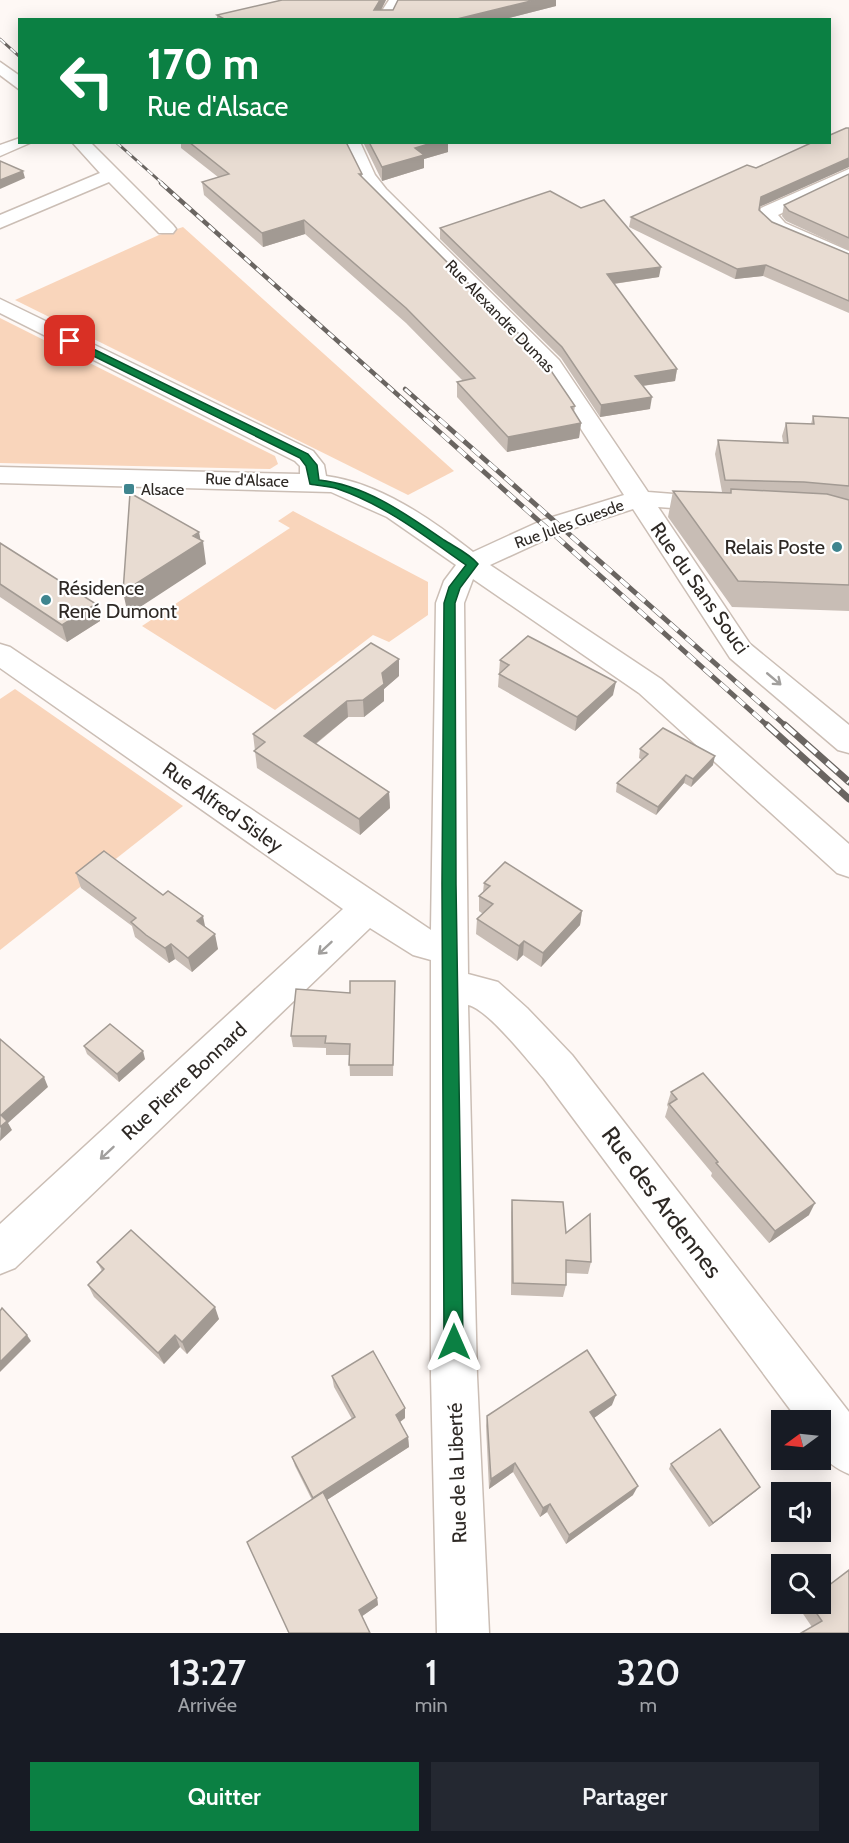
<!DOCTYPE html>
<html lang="fr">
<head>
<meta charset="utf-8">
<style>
	:root { --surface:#171b24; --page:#242831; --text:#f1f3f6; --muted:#9ea1a6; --accent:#0b8043 }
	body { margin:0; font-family:Cabin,sans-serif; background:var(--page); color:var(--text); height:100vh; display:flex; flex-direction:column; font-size:22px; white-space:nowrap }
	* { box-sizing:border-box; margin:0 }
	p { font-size:20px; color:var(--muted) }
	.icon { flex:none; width:33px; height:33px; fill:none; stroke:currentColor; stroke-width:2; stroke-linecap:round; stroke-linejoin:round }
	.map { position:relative; height:1633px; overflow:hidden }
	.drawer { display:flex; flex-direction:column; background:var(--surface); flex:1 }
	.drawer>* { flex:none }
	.hud { position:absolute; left:18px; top:18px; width:813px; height:126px; border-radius:0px; box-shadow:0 3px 15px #0003; background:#0b8043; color:#fff; overflow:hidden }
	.needle { width:39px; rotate:255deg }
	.controls { position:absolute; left:771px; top:1410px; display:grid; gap:12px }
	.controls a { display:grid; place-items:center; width:60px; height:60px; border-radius:0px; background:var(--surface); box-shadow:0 3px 15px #0003; font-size:30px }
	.pin { position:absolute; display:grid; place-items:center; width:51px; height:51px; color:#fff; margin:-26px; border-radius:12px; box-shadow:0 3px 9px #0006 }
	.me { position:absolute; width:66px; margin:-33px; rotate:0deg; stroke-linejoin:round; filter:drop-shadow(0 0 4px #0008) }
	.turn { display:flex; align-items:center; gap:21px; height:126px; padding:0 30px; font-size:27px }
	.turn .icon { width:78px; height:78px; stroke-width:2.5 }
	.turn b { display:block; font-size:42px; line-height:51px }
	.eta { display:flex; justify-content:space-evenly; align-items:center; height:102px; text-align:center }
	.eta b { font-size:36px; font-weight:600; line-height:42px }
	.primary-button { display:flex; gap:12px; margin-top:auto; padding:12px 30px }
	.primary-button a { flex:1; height:69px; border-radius:0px; background:var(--accent); color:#fff; font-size:24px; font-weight:600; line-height:69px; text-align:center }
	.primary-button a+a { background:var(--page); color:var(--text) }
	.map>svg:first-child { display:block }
</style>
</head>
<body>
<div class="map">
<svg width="849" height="1633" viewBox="0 0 849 1633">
	<rect width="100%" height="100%" fill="#fef8f5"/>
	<g fill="#f9d5bb">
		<path d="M183,227L454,471L408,495L15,300L159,235Z"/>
		<path d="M0,318L275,456L278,464L270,469L0,463Z"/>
		<path d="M293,511L428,582V615L389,642L373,635L275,710L142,626L290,528L278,521Z"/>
		<path d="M15,689L183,806L0,950V699Z"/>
	</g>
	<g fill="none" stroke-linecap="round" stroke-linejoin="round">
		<defs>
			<g id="minor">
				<path d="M389,0H403L391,20H376Z"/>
				<path d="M0,62L20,76V90L0,75Z"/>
				<path d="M20,138V142H32L0,156V145Z"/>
				<path d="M72,142H90L173,225L176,229L173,233H159L109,182L0,228V215L100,173Z"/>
				<path d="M342,142H360L375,175L386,189L559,360L648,492L724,498L728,503L724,508L715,511L658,507L750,644L849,725V753L838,750L730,658L633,509L562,532L490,565L661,679L849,844V877L837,873L639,693L473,579L464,603L468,974L498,982L527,1008L572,1055L849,1412V1474C819,1461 820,1450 820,1420H798L544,1079C529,1062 488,1009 468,1005L477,1376L489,1633H437L431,1376V960L413,955L370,928L15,1268L0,1274V1224L343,909L0,668V644L10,647L431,930L436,603L444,581L456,565L387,517L331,492L0,483V467L300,474V466L295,461L0,313V299L313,451L324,465L326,476C380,483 431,519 473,552L543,520L624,495L542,369L372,197L357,176Z"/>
				<path d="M849,169V181L778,215L785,223L849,251V264L771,231L758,219L761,208Z"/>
			</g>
		</defs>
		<use href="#minor" stroke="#cbbeb5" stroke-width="3"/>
		<use href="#minor" fill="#fff" fill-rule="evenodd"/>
		<defs>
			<g id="rail-far3">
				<path d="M0,39L20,57"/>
				<path d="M116,142L163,184"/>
			</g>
			<g id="rail-far2">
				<path d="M161,183L427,421"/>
				<path d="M405,389L441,421"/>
			</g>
			<g id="rail-far1">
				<path d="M425,419L769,727"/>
				<path d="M439,419L787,727"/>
			</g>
			<g id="rail">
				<path d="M767,725L849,799"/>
				<path d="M785,725L849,782"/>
			</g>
		</defs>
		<use href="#rail-far3" stroke="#6a6561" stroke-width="3"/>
		<use href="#rail-far2" stroke="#6a6561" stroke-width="4.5"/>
		<use href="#rail-far1" stroke="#6a6561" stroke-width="5"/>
		<use href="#rail" stroke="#6a6561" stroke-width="7"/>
		<use href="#rail-far3" stroke="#fff" stroke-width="2" stroke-dasharray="7" stroke-linecap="butt"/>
		<use href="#rail-far2" stroke="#fff" stroke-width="3" stroke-dasharray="8" stroke-linecap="butt"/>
		<use href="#rail-far1" stroke="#fff" stroke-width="4" stroke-dasharray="11" stroke-linecap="butt"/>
		<use href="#rail" stroke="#fff" stroke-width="4.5" stroke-dasharray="14" stroke-linecap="butt"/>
	</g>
	<g fill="#c8bdb5">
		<path d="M282,0H386L381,10L556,6L501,20H217V15Z"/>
		<path d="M181,142H346L362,174V177L575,406L574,412L581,423L579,438L507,452L457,397V382L463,381L406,323L305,234L263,247L204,195L202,182L218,177L181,148Z"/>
		<path d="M363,142H448V152L424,159V168L382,181Z"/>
		<path d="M849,167L759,207V210L772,222L849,254V313L763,276L735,279L629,227L631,217L756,168Z"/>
		<path d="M849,174V250L786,221L782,216L784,205Z"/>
		<path d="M440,228L659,277L614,284L677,369L675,381L643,386L650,409L600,417L561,358L440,239Z"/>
		<path d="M813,416L849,418V611L732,607L668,517L673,491L722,492L715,454L718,440L783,442L782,436L786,423L811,424Z"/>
		<path d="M0,543L96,604L100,621L67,642L0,597Z"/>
		<path d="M500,660L613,695L575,731L498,687Z"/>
		<path d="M399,676L384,689V701L364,717H348L316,744L389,792L390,808L360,835L257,768L253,734Z"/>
		<path d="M640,749L713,765L691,787L684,783L656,815L616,792L617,783L642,760L639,758Z"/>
		<path d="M76,873L205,926L218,949L192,972L175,959L169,963L135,937L132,926L81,888Z"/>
		<path d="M484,883L582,911L580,925L541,967L523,955L517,961L476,934L477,919L483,914L479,911V896L483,892Z"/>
		<path d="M395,981L393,1076H350L349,1055H326V1048L293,1047L291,1036Z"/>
		<path d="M84,1046L145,1059L119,1082L87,1054Z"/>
		<path d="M671,1092L809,1215L769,1243L711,1176L712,1173L665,1117L668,1107L667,1105Z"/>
		<path d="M512,1200L566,1233L591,1262L588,1274L566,1273V1285L563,1297L511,1295V1213Z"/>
		<path d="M97,1262L219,1319L187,1354L180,1347L164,1364L94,1297L88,1285L102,1271Z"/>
		<path d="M332,1376L405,1408V1418L400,1422L408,1437L409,1447L327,1500L377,1598L378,1605L362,1616L289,1633L312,1500L295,1466L292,1457L352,1419L334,1387Z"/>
		<path d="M612,1405L594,1418L633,1495L566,1544L547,1512L540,1517L513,1472L489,1489L486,1426L487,1416Z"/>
		<path d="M671,1464L756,1491L709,1527L669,1469Z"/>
		<path d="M805,1604H820L849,1633L812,1627L799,1608Z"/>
	</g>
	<g fill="#a29a93">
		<path d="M380,0H386L376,20L374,10Z"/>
		<path d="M535,0H556V6L501,20H453Z"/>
		<path d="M435,142H448V152L424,159V168L382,181V167L415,148Z"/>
		<path d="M849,158V167L759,207L761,197Z"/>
		<path d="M23,171L25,178L0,189V180Z"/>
		<path d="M304,220L305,234L263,247L262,233Z"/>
		<path d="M766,265L763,276L735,279L737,269Z"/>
		<path d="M661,267L659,277L605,285L607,274Z"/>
		<path d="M677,369L675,381L634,387L635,376Z"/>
		<path d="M652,397L650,409L600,417L601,405Z"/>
		<path d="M581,423L579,438L507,452L508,437Z"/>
		<path d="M199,532L201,542L203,541L206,564L128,615L123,592Z"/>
		<path d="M96,604L100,621L67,642L62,625Z"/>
		<path d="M399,659V676L384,689V701L364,717L363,700L382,673Z"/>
		<path d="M616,682L613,695L575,731L577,717Z"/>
		<path d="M347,701L348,717L305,752L304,736Z"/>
		<path d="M715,756L713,765L691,787L693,779Z"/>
		<path d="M686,775L684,783L656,815L658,807Z"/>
		<path d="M389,792L390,808L360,835L359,819Z"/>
		<path d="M582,911L580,925L541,967L543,953Z"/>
		<path d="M203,916L206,931L197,921Z"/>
		<path d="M215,934L218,949L192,972L188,958Z"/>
		<path d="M524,941L523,955L517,961L519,946Z"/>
		<path d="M171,944L175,959L169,963L165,948Z"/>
		<path d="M143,1051L145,1059L119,1082L117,1074Z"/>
		<path d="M44,1077L48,1087L8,1123L12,1130L0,1141L1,1115Z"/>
		<path d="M815,1203L809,1215L769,1243L775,1231Z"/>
		<path d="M215,1307L219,1319L187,1354L182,1342Z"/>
		<path d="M27,1335L31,1341L0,1372V1362Z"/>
		<path d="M175,1335L180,1347L164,1364L158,1353Z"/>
		<path d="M616,1395L612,1405L587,1423L590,1412Z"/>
		<path d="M405,1408V1418L396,1425V1415Z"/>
		<path d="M408,1437L409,1447L316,1507L313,1498Z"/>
		<path d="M515,1463L513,1472L489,1489L491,1479Z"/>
		<path d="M638,1486L633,1495L566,1544L569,1535Z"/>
		<path d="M760,1487L756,1491L709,1527L713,1523Z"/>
		<path d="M550,1504L547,1512L540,1517L543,1508Z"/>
		<path d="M377,1598L378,1605L361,1617L359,1610Z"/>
	</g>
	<g fill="#e8dcd2" stroke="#a29a93" stroke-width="1.5">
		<path d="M282,0H380L374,10H393L398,0H535L453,20H226L217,15Z"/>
		<path d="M846,128H849V158L761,197L759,210L772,222L849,254V301L766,265L737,269L631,217L747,165L756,168L813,142H830V135Z"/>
		<path d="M189,142H346L362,174H359L541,356L575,406L571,407L581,423L508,437L457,382L475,378L406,308L304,220L262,233L202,182L229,174Z"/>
		<path d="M369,142H435L415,148L424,155L382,167Z"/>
		<path d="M0,161L23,171L0,180Z"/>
		<path d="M849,174V238L789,211L784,205Z"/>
		<path d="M550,191L581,208L604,200L661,267L607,274L677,369L635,376L652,397L601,405L562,347L440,228Z"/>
		<path d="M813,416L849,418V486L804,482L725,480L718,440L788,443L786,423L814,424Z"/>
		<path d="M731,489L827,494L849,500V585L738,581L673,491L731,493Z"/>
		<path d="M130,493L199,532L193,536L203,541L123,592Z"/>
		<path d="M0,543L96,604L62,625L0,584Z"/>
		<path d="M528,636L616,682L577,717L499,674L509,665L500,660Z"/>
		<path d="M371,643L399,659L382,673L384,684L363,700L347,701L304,736L389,792L359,819L254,751L265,742L253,734Z"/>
		<path d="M663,728L715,756L693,779L686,775L658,807L617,783L648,754L640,749Z"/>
		<path d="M104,851L163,895L168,891L203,916L197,921L215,934L188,958L171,944L165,948L146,935L131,922L136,918L76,873Z"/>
		<path d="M505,862L582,911L543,953L524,941L519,946L477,919L493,904L479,896L490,886L484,883Z"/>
		<path d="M350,981H395L393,1065H349L350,1044L325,1043L326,1036H291L296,989L350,993Z"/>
		<path d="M110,1024L143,1051L117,1074L84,1046Z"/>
		<path d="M0,1039L44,1077L1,1115L7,1121L0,1127Z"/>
		<path d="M703,1073L815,1203L775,1231L716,1163L718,1162L669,1104L677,1099L671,1092Z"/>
		<path d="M512,1200L563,1202L566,1233L590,1214L591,1262L566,1260V1285L513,1283Z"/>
		<path d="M131,1230L215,1307L182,1342L175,1335L158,1353L88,1285L104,1269L97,1262Z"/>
		<path d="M2,1308L27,1335L0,1362V1311Z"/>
		<path d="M587,1350L616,1395L590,1412L638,1486L569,1535L550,1504L543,1508L515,1463L491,1479L487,1416Z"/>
		<path d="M373,1351L405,1408L396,1415L408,1437L313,1498L292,1457L355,1417L332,1376Z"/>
		<path d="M720,1429L760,1487L713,1523L671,1464Z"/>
		<path d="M323,1492L377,1598L359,1610L370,1633H289L247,1542Z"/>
		<path d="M849,1570V1633H801L822,1621L810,1604H820V1592Z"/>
	</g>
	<defs><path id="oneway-shaft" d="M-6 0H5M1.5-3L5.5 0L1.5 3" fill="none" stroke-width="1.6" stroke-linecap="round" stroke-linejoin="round" transform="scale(1.5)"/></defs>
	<g stroke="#a19f9d">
		<use href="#oneway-shaft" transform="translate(774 679) rotate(40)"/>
		<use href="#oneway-shaft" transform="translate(325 948) rotate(137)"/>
		<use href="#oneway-shaft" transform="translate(107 1153) rotate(137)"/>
	</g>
	<path fill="#0b8043" stroke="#07532c" stroke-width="1.5" d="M67,339H73L308,454L317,465L319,480C366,485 406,514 444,540C455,547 470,554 478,564L460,588L455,603L456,884L463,1342L460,1348L454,1351L447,1348L444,1342L442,884L444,603L449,587L466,565C426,537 385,505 338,489C329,486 319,486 310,484L306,466L300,458L67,343Z"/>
	<g fill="#3f858f" stroke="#fff" stroke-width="2">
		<rect x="123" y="483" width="12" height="12" rx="3"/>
		<circle cx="837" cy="547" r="6"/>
		<circle cx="46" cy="600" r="6"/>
	</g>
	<g text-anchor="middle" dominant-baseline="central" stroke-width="4.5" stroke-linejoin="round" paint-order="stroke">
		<g font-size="16" fill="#2e2925" stroke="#fff">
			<text transform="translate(500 316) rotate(46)">Rue Alexandre Dumas</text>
			<text transform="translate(247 480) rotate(2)">Rue d'Alsace</text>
			<text transform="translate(569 524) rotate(-20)">Rue Jules Guesde</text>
		</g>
		<g font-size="16" fill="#2e2925" stroke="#fff" text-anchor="start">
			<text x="141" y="489">Alsace</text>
		</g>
		<g font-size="20" fill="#2e2925" stroke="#fff" text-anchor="end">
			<text x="825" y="547">Relais Poste</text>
			<text x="58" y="588" text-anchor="start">Résidence<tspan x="58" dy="23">René Dumont</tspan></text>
		</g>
		<g font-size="20" fill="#2e2925" stroke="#fff">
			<text transform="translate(700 588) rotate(55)">Rue du Sans Souci</text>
			<text transform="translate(223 807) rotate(35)">Rue Alfred Sisley</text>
			<text transform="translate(184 1081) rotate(-43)">Rue Pierre Bonnard</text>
			<text transform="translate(457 1473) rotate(-92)">Rue de la Liberté</text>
		</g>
		<g font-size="24" fill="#2e2925" stroke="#fff">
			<text transform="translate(662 1202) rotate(53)">Rue des Ardennes</text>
		</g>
	</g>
</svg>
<div class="controls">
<a><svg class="needle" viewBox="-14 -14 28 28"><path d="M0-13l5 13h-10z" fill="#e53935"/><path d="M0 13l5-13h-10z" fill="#9ea1a6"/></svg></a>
<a><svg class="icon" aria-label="sound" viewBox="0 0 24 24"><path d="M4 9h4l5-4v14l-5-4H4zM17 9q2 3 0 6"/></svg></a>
<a><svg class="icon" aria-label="search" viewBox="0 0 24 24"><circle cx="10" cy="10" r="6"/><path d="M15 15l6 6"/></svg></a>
</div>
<div class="pin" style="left:70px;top:341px;background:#d93025"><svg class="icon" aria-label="arrive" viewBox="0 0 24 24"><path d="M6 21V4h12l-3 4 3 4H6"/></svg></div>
<svg class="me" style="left:454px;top:1342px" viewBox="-20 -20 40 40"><path d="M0-17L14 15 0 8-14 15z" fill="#0b8043" stroke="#fff" stroke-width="4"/></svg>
<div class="hud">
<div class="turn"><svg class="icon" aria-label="left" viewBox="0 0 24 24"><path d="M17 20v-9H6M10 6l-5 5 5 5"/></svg><div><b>170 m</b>Rue d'Alsace</div></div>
</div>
</div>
<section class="drawer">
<div class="eta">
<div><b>13:27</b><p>Arrivée</p></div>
<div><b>1</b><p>min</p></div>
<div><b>320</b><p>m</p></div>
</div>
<div class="primary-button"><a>Quitter</a><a>Partager</a></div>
</section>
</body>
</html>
